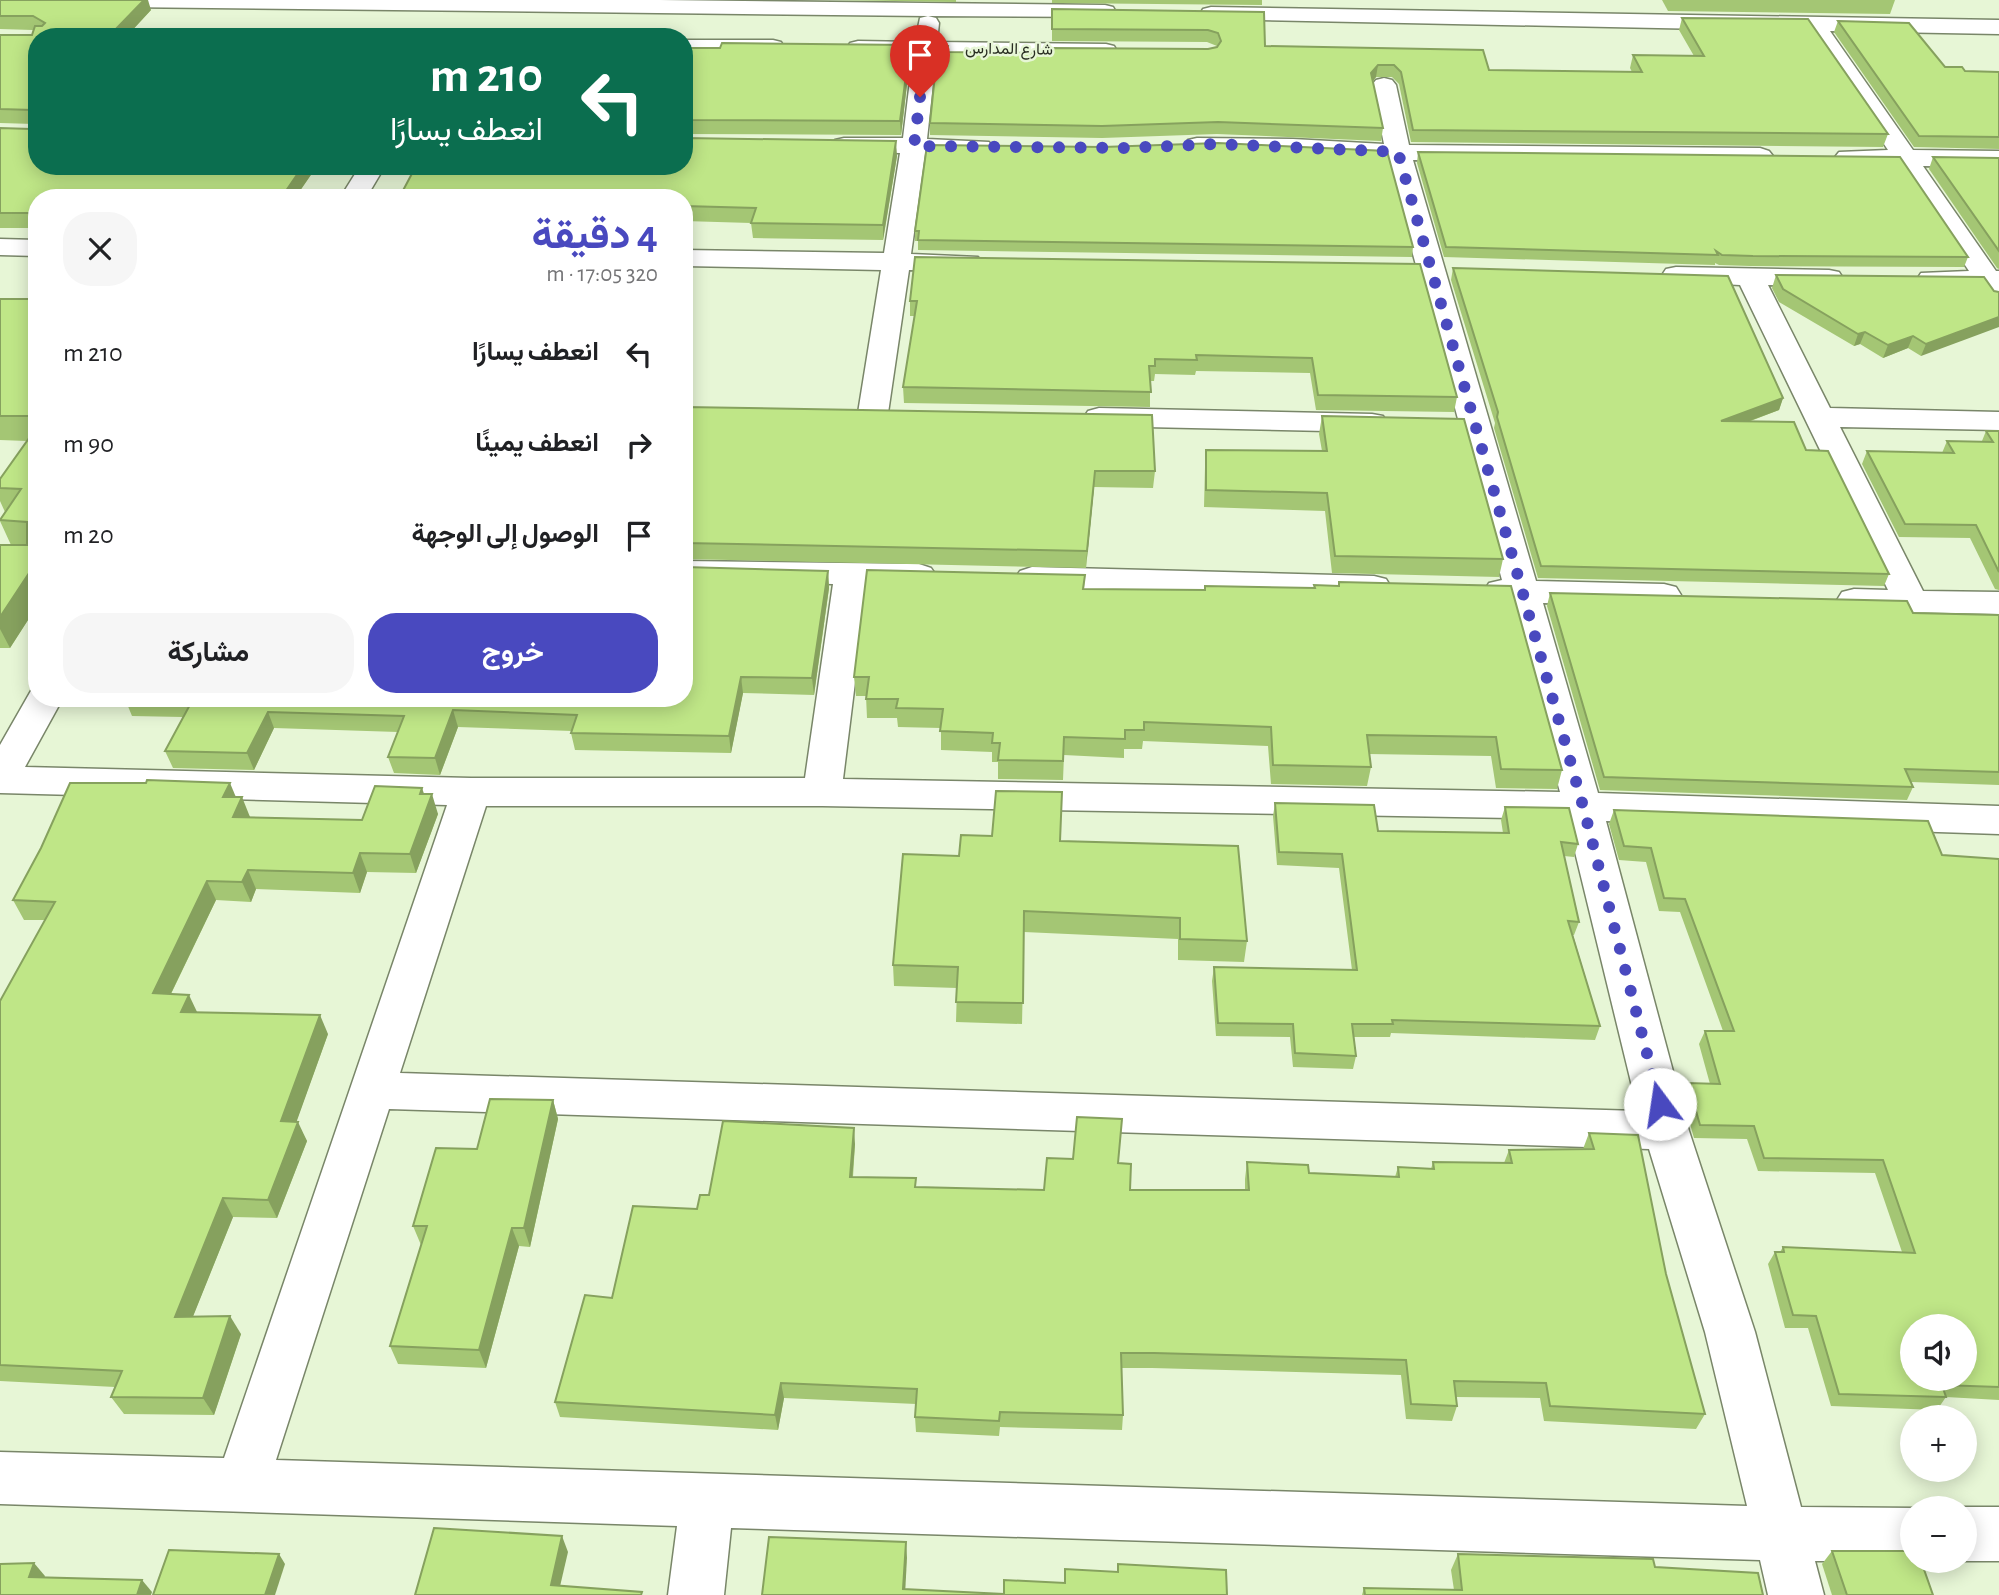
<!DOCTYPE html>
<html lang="ar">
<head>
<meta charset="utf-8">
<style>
	:root { --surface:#fff; --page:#f6f6f6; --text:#202124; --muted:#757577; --accent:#4949bf }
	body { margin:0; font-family:"Alegreya Sans",Vazirmatn,sans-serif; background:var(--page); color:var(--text); direction:rtl; height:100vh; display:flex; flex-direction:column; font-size:26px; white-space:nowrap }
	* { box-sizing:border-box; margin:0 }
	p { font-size:23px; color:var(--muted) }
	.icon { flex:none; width:38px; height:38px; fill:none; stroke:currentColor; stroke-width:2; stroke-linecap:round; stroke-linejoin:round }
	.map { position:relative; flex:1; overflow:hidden; direction:ltr }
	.sheet { position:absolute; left:28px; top:189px; width:665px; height:518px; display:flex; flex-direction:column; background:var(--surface); border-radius:28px; box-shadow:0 4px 18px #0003; direction:rtl }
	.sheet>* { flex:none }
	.hud { position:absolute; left:28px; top:28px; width:665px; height:147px; border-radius:28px; box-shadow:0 4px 18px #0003; direction:rtl; background:#0b6e4f; color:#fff; overflow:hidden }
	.buttons { position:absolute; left:1900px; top:1314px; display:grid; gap:14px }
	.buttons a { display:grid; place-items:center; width:77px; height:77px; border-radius:50%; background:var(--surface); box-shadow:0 4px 18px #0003; font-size:35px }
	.pin { position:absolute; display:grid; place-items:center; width:60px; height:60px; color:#fff; margin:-72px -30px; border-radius:50% 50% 50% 0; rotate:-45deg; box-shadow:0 0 7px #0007 }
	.pin .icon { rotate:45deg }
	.me { position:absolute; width:77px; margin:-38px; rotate:346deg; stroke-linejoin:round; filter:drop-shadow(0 0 5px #0008) }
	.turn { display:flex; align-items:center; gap:24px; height:147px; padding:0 35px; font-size:32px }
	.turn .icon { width:91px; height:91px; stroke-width:2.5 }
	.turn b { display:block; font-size:49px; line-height:60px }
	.round { display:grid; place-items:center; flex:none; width:74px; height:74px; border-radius:28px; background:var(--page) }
	.overview { display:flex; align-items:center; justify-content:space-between; height:119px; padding:0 35px }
	h1 { font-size:42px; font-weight:700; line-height:52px; color:var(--accent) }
	.primary-button { display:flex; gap:14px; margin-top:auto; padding:14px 35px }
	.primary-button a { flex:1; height:80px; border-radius:28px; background:var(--accent); color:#fff; font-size:28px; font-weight:700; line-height:80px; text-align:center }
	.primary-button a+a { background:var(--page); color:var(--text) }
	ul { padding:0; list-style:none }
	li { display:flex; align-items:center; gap:21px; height:91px; padding:0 35px }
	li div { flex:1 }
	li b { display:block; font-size:26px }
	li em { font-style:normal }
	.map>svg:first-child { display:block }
</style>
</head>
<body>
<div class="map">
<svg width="1999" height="1595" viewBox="0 0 1999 1595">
	<rect width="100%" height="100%" fill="#e7f6d6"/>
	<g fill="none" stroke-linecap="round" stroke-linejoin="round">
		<defs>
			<g id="minor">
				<path d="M110,0H660L1105,5L1113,7L1116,12L1113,17L928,16L936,18L939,23L937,42L1106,44L1114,46L1117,51L1114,56L1106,58L936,56L927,139L989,142L992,147L989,152L980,154H925L911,254L978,257L982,263L978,269L968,271L909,270L888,413L884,419L873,422L862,419L858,413L881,270L684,266V250L884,253L900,153L844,152L835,150L832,145L835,140L844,138H903L913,56L858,55L850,53L847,48L850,43L858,41L915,42L920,18L928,16L121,7L113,5Z"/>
				<path d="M1211,7L1999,20V34L1830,31L1913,150L1999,151V167L1923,166L1996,271H1999V303L1989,301L1980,287L1921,285L1917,279L1921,273L1969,271L1898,165L1839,162L1835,157L1839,152L1888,150L1808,31L1203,19L1200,14L1203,9Z"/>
				<path d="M684,40H773L781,42L784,47L781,52L773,54H684Z"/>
				<path d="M1384,78L1392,80L1396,85L1409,145L1760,148L1769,151L1773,156L1769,161L1760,164L1413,160L1536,581L1664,584L1676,587L1681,595L1676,603L1664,606L1543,603L1598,793L1999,806V834L1606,821L1689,1131L1755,1332L1801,1507L1916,1508H1913V1561H1815L1824,1595H1768L1760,1560L731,1528L724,1595H668L677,1526L0,1504V1452L224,1458L447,805L0,793V745L32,689L37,688V698H63L25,767L471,778H805L833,584L684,581V561L919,564L931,568L936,575L931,582L919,586L867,585L843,779L1560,792L1508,602L1489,599L1484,591L1489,583L1502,580L1387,159L1293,153L1197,152L1188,150L1185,145L1188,140L1197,138L1293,139L1384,144L1372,85L1376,80ZM486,806H822L1567,819L1638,1111L400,1073ZM389,1109L1649,1149L1705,1332L1747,1506L276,1460Z"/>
				<path d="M360,166H385L366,198H340Z"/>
				<path d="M0,239L37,240V256L0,255Z"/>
				<path d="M1676,267L1829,270L1839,272L1843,278L1839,284L1829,286L1768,285L1830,408L1999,412V430L1840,427L1923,591L1999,592V614L1854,611L1842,608L1837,600L1842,592L1854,589L1888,590L1740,285L1666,281L1662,275L1666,269Z"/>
				<path d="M1099,408L1372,414L1383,416L1387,423L1383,430L1372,432L1099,426L1088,423L1084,417L1088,411Z"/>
				<path d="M1032,567L1374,576L1386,579L1391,587L1386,595L1374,598L1032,589L1020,585L1015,578L1020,571Z"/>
				<path d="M1965,1507H1999V1561H1965V1508H1962Z"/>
			</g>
		</defs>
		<use href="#minor" stroke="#798669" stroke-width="3"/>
		<use href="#minor" fill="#fff" fill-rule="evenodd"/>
	</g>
	<g fill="#a4c674">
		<path d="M0,0L151,10L127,36L37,166H317L295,198H37V228H0V128L31,129L34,127V124L0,123V35H32L33,30L0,29Z"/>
		<path d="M835,0H956V2Z"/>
		<path d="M1052,0H1262V5L1052,3Z"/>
		<path d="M1662,0H1895L1890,14L1668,11Z"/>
		<path d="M1052,9L1264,12L1265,46L1489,70L1632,72L1630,68L1633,55L1694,56L1679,30L1682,18L1888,134L1883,147L1411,142L1399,84L1392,77H1376L1373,81L1383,128L1381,141L1217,134L1102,138L930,135V123L948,46V52L1052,53L1208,49L1217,47V46L1207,42L1052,41Z"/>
		<path d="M1838,21L1945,67L1965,71L1999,72V149L1914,147L1834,32Z"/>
		<path d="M910,45V59L901,135L684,134V48Z"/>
		<path d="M1418,152L1968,257L1964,267L1750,266L1719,265L1715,263V265L1444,257L1417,163Z"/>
		<path d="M897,156L883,240L753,238L751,223L684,221V198Z"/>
		<path d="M1933,157L1999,158V269L1997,268L1929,169Z"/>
		<path d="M915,231L1413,247L1412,257L918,250V241H915Z"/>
		<path d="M1420,264L1457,397L1454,412L1316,410L1310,373L1196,371L1195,375L1155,374L1154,381H1150V407L904,403L903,387L915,316H910V301Z"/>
		<path d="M1453,268L1783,398L1779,410L1748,422L1806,450L1889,574L1884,586L1538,578L1494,428L1495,423L1451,280Z"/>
		<path d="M1776,275L1994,291L1921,356L1908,348L1883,358L1860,344L1854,346L1779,302L1772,288Z"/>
		<path d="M0,299H37V606L10,648H0V545H11L0,521V519L5,512L0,501V479L27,441L0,440Z"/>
		<path d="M684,407L1155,471L1153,488L1094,487L1086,568L684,559Z"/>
		<path d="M1322,416L1503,559L1499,577L1332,573L1325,511L1204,507L1205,467L1206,450L1322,451L1319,434Z"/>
		<path d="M1986,431H1999V590L1995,589L1970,538L1899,537L1862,464L1867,451L1942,453L1947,441H1982Z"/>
		<path d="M828,571L829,588L814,695L743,693L731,753L575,750L571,733L572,731L458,727L440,775L394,773L388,757L398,732L274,728L254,770L173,768L165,751L183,717L132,716L125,699Z"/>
		<path d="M1085,575L1084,589L1205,590V586L1314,588V585L1338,586L1339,582L1562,770L1557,789L1496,788L1491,756L1369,754L1371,767L1367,786L1271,784L1268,746L1143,741L1142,749H1124V758L1064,755L1063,780L998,779V762H992V752L941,750V728L898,727L897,718H867L866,696H856L854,677Z"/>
		<path d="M1550,593L1913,613L1999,615V785L1911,782L1913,787L1907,800L1600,790L1547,606Z"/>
		<path d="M424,794L438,814L416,873L367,872L360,893L256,889L251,902L216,900L171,994L197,1012L328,1034L296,1122L307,1141L277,1218L233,1217L193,1316L241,1334L214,1415L124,1414L111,1397L115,1387L0,1381V1001L45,920H24L13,900L236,797L250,817L362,820Z"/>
		<path d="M1275,803L1378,831L1503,833L1501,820L1505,807L1578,844L1574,857L1564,856L1579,922L1574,935H1573L1600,1026L1595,1040L1391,1033L1390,1037H1354L1356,1056L1353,1069L1293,1067L1290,1037L1216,1036L1212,981L1214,967L1352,970L1339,868L1277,865L1273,816Z"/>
		<path d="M1614,810L1942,855L1999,859V1400L1946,1397L1937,1410L1831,1406L1808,1328H1785L1768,1264L1775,1252H1780L1783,1247L1902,1252L1875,1173L1758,1171L1747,1139L1694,1138L1682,1096L1688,1083L1710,1084L1699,1044L1705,1031H1723L1680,912L1659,911L1646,862L1619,860L1609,824Z"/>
		<path d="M1060,841L1247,941L1244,962L1178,960V939L1024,932L1022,1024L956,1022L957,988L894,986L893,965L959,856Z"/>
		<path d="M553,1100L558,1119L530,1247L519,1246L486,1368L398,1364L390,1346L421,1245L413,1226L477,1149Z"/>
		<path d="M1589,1133L1666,1274L1705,1414L1696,1429L1544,1421L1540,1398L1456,1397L1457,1406L1452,1421L1406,1419L1401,1375L1152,1368H1121L1123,1415L1122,1430L1000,1427L999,1436L916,1432L915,1417L916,1404L784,1398L778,1430L560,1417L555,1402L612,1298L709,1195L855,1144L853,1177L916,1178V1187L1044,1190L1118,1163L1130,1190H1245V1179L1247,1162L1309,1173L1395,1177L1398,1167L1431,1169L1433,1162L1504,1163L1509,1150L1583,1149Z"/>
		<path d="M1832,1551L1933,1595H1832L1822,1564Z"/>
		<path d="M1458,1554L1655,1567L1763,1595H1362L1364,1588L1454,1590L1451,1570Z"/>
	</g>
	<g fill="#86a15e">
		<path d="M144,0H148L151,10L126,37L109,36Z"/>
		<path d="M910,45V59L901,135L900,121Z"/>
		<path d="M1378,65L1376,77L1369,86L1371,73Z"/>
		<path d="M896,141L897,156L883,240V225Z"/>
		<path d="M303,166H317L295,198H281Z"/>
		<path d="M1999,317V327L1921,356L1926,344Z"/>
		<path d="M1865,332L1860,344L1854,346L1858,334Z"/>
		<path d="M1913,336L1908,348L1883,358L1888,345Z"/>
		<path d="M1783,398L1779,410L1717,433L1721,421Z"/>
		<path d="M1095,471L1094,487L1086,568L1087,551Z"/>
		<path d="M37,561V606L10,648L0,629V617Z"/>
		<path d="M828,571L829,588L814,695L812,678Z"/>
		<path d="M741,677L743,693L731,753L729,736Z"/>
		<path d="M453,710L458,727L440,775L435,758Z"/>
		<path d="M268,712L274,728L254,770L247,753Z"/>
		<path d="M230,783L238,802L223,797Z"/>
		<path d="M422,788L428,805L432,794L438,814L416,873L410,854L420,794Z"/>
		<path d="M242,797L250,817H233Z"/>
		<path d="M360,853L367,872L360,893L353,873Z"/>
		<path d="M248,870L256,889L251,902L242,882Z"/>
		<path d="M207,881L216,900L162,1012L153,993Z"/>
		<path d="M189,995L198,1014L181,1012Z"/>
		<path d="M320,1015L328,1034L290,1140L281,1121Z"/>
		<path d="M553,1100L558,1119L530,1247L524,1228Z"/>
		<path d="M298,1122L307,1141L277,1218L268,1200Z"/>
		<path d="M854,1128L855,1144L851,1193L850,1177Z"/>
		<path d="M223,1198L233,1217L186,1334L175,1317Z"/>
		<path d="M512,1228L519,1246L486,1368L479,1350Z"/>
		<path d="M230,1316L241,1334L214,1415L203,1398Z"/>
		<path d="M781,1383L784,1398L778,1430L775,1415Z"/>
		<path d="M562,1536L568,1552L558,1595L551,1585Z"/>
		<path d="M906,1542L907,1558L905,1595L903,1589Z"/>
		<path d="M279,1554L285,1564L275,1595H265Z"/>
		<path d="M34,1563L45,1576L40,1589L29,1577Z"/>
		<path d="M142,1580L152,1592L151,1595H137Z"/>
	</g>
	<g fill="#bfe687" stroke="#86a15e" stroke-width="2" fill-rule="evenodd">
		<path d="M0,0H144L109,36L139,37H37V166H303L281,198H37V213H0V128L31,129L34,127V113L32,110L0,109V35H32L35,26H42L45,23L33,16H0Z"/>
		<path d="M1052,9L1264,12L1265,46L1483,50L1489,70L1642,72L1633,55L1704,56L1682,18L1808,19L1888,134L1413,130L1401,72L1394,65H1378L1371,73L1383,128L1218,122L1102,126L930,123L938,46H948L947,52L1052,53V48L1208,49L1217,47L1221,41L1218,33L1208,30L1052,29Z"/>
		<path d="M1838,21L1909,23L1945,67H1962L1965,71L1999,72V137L1919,136Z"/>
		<path d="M722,43L910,45L900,121L684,120V48H720Z"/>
		<path d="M684,138L896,141L883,225L751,223L756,208L684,206V198H399L416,166H684Z"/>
		<path d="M1218,143L1387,151L1413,247L918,240L919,231H915L927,145L1103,147Z"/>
		<path d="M1418,152L1900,157L1968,257L1753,256L1722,255L1716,251L1718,255L1446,247Z"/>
		<path d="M1933,157L1999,158V251Z"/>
		<path d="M915,257L1420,264L1457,397L1318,395L1312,358L1196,355L1197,360L1155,359V366H1149L1151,392L903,387L917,301H910Z"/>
		<path d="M1453,268L1728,276L1783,398L1721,421L1794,422L1806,450L1828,451L1889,574L1541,566L1497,417L1498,412Z"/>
		<path d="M1776,275L1984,277L1994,291L1999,292V317L1926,344L1913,336L1888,345L1865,332L1858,334L1783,289Z"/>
		<rect x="0" y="299" width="37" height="117"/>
		<path d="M684,407L1152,415L1155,471H1095L1087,551L684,543Z"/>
		<path d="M1322,416L1464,419L1503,559L1335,556L1327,493L1206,490V450L1327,451Z"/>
		<path d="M37,427V561L0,617V545H27V522L0,520L21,489L0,488V479Z"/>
		<path d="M1986,431H1999V572L1976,525L1905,524L1867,451L1954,453L1947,441L1993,442Z"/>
		<path d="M684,567L828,571L812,678L741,677L729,736L571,733L577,715L453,710L435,758L388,757L404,716L268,712L247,753L165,751L192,701L125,699V698H684Z"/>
		<path d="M867,570L1085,575L1083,589L1205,590V586L1315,588L1314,585L1339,586V582L1511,586L1562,770L1501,769L1496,737L1367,735L1371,767L1273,765L1271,727L1144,722V730H1125V739L1064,737L1063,761L998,760L1000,743H992L993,733L940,731L943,709L896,708L898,699H866L869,677H854Z"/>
		<path d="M1550,593L1907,601L1913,613L1999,615V772L1905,769L1913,787L1604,777Z"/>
		<path d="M147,780L230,783L223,797H242L233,817L362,820L375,786L422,788L420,794H432L410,854L360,853L353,873L248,870L242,882L207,881L153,993L189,995L181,1012L320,1015L281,1121L298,1122L268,1200L223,1198L175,1317L230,1316L203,1398L111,1397L122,1371L0,1365V1001L55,902L13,900L41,848L70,783H146Z"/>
		<path d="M996,791L1062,792L1060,841L1238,846L1247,941L1180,939V918L1024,911L1023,1003L956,1002L958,967L893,965L903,854L959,856L961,835L992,836Z"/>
		<path d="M1275,803L1374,805L1378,831L1509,833L1505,807L1569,808L1578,844L1561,842L1579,922L1568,921L1600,1026L1392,1020L1393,1024H1352L1356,1056L1295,1053L1293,1024L1218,1023L1214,967L1357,970L1342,854L1279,852Z"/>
		<path d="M1614,810L1928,821L1942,855L1999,859V1387L1942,1385L1946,1397L1839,1394L1816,1316L1793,1315L1775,1252H1784L1783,1247L1915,1253L1883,1160L1764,1158L1754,1126L1700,1125L1688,1083L1720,1084L1705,1031H1734L1685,899L1664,898L1651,848L1624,846ZM1913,1326H1965V1379H1913Z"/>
		<path d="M490,1099L553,1100L524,1228H512L479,1350L390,1346L427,1226H413L436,1148L477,1149Z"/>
		<path d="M1077,1117L1122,1119L1118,1163L1131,1164L1130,1190H1249L1247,1162L1308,1165L1309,1173L1399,1177L1398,1167L1434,1169L1433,1162L1512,1163L1509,1150L1594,1149L1589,1133L1638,1135L1666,1274L1705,1414L1550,1406L1546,1383L1454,1381L1457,1406L1411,1404L1406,1360L1154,1353H1121L1123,1415L1000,1412L999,1421L915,1417L917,1389L781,1383L775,1415L555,1402L585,1295L612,1298L633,1206L697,1209L700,1195H709L723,1121L854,1128L850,1177L916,1178L915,1187L1044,1190L1047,1158L1073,1159Z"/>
		<path d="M434,1528L562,1536L551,1585L642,1592L641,1595H415Z"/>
		<path d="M769,1537L906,1542L903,1589L1004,1594V1580L1065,1583V1569L1118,1572V1564L1226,1570L1227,1595H762Z"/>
		<path d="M169,1550L279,1554L265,1595H153Z"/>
		<path d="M1832,1551H1913V1561H1921L1933,1595H1847Z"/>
		<path d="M1458,1554L1653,1559L1655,1567L1758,1573L1763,1595H1365L1364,1588L1462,1590Z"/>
		<path d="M34,1563L29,1577L142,1580L137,1595H0V1564Z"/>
	</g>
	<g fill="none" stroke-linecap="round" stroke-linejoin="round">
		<path stroke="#4949bf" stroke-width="12" stroke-dasharray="0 21.6" d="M920,97L914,146L1125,148L1217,144L1398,152L1583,806L1660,1104"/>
	</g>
	<g text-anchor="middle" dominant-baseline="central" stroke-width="5" stroke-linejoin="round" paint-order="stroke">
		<g font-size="16" fill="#282d21" stroke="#e7f6d6">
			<text transform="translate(1009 49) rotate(1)">شارع المدارس</text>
		</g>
	</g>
</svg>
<div class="buttons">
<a><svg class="icon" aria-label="sound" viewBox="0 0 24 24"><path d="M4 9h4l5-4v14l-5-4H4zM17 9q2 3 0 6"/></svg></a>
<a>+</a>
<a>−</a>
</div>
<div class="pin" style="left:920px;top:97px;background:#d93025"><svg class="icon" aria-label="arrive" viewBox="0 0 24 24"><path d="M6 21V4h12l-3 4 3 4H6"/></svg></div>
<svg class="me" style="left:1660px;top:1104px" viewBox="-20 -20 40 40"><circle r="19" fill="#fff"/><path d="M0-13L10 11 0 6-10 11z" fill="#4949bf"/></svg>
<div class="hud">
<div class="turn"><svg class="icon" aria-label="left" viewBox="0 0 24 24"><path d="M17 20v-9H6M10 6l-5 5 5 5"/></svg><div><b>210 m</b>انعطف يسارًا</div></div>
</div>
<section class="sheet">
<div class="overview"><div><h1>4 دقيقة</h1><p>320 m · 17:05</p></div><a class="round"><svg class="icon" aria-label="close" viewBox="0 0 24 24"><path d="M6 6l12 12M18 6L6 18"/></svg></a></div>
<ul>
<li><svg class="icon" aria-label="left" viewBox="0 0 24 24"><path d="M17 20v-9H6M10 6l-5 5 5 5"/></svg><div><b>انعطف يسارًا</b></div><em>210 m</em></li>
<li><svg class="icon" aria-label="right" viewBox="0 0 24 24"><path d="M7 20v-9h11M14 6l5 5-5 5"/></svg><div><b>انعطف يمينًا</b></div><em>90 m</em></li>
<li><svg class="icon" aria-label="arrive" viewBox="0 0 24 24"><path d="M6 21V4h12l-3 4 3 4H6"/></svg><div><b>الوصول إلى الوجهة</b></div><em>20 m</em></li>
</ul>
<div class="primary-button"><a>خروج</a><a>مشاركة</a></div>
</section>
</div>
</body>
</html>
